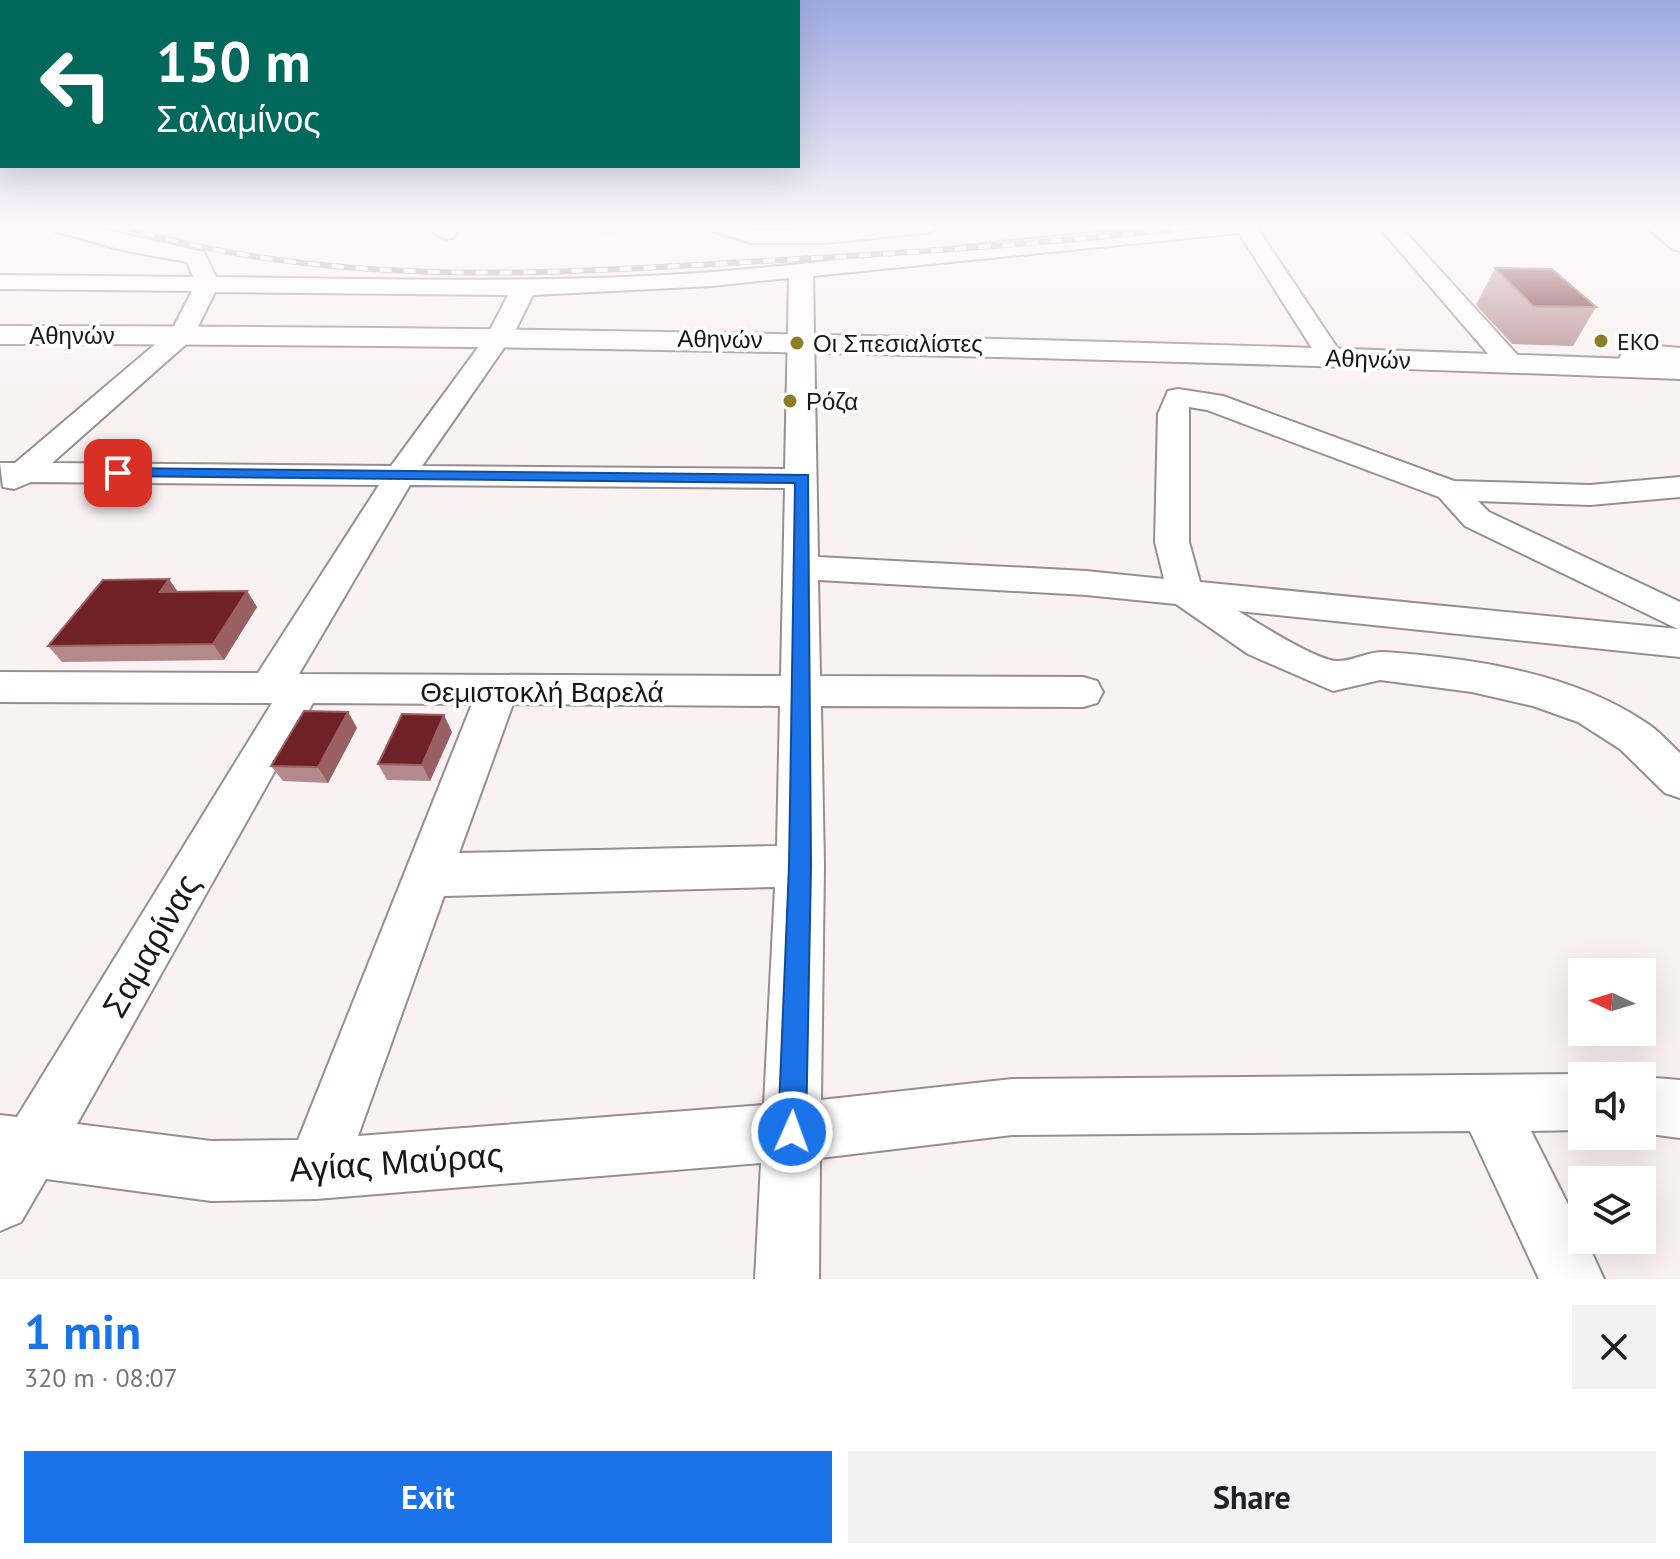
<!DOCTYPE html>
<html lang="en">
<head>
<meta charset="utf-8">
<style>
	:root { --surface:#fff; --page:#f2f2f2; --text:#202124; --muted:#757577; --accent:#1a73e8 }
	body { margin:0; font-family:"PT Sans",sans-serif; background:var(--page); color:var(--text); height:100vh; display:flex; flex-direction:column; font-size:30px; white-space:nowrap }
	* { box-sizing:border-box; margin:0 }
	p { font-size:26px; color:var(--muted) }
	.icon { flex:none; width:44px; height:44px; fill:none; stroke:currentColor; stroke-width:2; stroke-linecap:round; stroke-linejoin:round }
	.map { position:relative; height:1279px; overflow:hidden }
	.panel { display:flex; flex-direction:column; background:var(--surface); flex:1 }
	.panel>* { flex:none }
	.hud { position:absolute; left:0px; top:0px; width:800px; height:168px; box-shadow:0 8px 32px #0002; background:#00695c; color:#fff; overflow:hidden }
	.needle { width:52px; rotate:274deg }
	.tools { position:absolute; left:1568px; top:958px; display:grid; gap:16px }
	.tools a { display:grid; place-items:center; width:88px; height:88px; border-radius:0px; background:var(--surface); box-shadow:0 8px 32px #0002; font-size:40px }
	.pin { position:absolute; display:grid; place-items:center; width:68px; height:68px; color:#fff; margin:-34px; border-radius:16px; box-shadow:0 4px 12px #0006 }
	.me { position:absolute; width:88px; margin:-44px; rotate:2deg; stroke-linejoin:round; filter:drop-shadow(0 0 6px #0008) }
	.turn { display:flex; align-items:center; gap:28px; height:168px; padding:0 24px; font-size:36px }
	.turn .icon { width:104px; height:104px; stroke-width:2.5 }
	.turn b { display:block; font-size:56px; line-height:68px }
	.round { display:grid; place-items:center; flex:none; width:84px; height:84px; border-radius:0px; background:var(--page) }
	.summary { display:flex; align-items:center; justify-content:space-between; height:136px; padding:0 24px }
	h1 { font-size:48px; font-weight:700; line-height:60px; color:var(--accent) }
	.action { display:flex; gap:16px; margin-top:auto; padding:16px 24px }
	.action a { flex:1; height:92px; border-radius:0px; background:var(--accent); color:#fff; font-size:32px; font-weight:700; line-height:92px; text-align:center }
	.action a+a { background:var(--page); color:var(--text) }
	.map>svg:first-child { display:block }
</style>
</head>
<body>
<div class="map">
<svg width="1680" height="1279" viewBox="0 0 1680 1279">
	<rect width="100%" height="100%" fill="#faf1f3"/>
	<path fill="#faccbc" d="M520,226H621L616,235L515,233Z"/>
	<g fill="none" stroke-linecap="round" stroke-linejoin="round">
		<defs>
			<g id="minor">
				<path d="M52,226H87L204,252L216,277C382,279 547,284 713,272C894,258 1074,226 1256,226L1344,358L1340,364H1322L1239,233L813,276L818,557L1086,571L1164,579L1155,542L1158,414L1168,391L1178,389L1223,396L1454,481L1590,485L1680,477V497L1590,505L1478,501L1489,512L1680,602V657L1238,611C1258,623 1314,659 1336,661C1352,662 1368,651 1384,652C1472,658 1574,673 1648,724C1660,732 1670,744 1680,753V798L1665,793L1620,749L1578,722L1533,706L1472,692L1380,680L1333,691L1248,654L1176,604L1086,595L818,580L820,676L1083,677L1097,681L1103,692L1097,703L1083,707L821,706L824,866L821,1100L1012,1079L1582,1074L1588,1076H1582V1130L1531,1131L1582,1232V1240H1586L1604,1279H1539L1470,1131L1012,1135L820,1158L819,1279H755L761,1163L316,1199L211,1201L46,1179L21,1222L0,1231V1115L17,1117L272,703L0,702V672L258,673L379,485L31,482L14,489L3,487L0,463H15L172,330L192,291L0,289V275L193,277L187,262L126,251L54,231ZM789,278L785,469L422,466L513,335L533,295L712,286ZM215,292L508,295L488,334L391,466L52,463L192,339ZM1189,407L1207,410L1439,497L1465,526L1678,629L1200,582L1189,542ZM410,485L785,488L781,676L299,674ZM313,703L472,704L298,1140L211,1141L77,1124ZM513,704L780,706L777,846L459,853ZM775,887L764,1105L358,1136L444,896Z"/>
				<path d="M439,226H460L453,238L445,239L434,233Z"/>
				<path d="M711,226H742L753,231L941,226L931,232L826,243H751L713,231Z"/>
				<path d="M1378,226H1400L1521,359L1525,365L1521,371H1503Z"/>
				<path d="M1646,226H1670L1680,234V251L1672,249Z"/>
				<path d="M1635,344L1680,348V364L1644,361L1637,374H1617L1614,368L1626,346Z"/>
				<path d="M1642,1077L1680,1080V1138L1642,1133Z"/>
			</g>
			<path id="major" d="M0,326C560,326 1120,339 1680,361V379C1120,357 560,344 0,344Z"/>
		</defs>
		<use href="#minor" stroke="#968e90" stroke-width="4"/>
		<use href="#major" stroke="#968e90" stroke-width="4"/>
		<use href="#minor" fill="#fff" fill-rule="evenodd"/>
		<use href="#major" fill="#fff" fill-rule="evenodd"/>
		<defs>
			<path id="rail" d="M120,226C326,289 551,274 763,261C910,253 1057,243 1203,226"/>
		</defs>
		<use href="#rail" stroke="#938d8f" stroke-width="6"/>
		<use href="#rail" stroke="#fff" stroke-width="4" stroke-dasharray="12" stroke-linecap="butt"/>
	</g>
	<g fill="#b4898c">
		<path d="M1495,268L1596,307L1573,346L1512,344L1476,305Z"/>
		<path d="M247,591L257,607L224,660L62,662L48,646L178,592Z"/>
		<path d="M348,712L357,728L328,783L283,781L271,766Z"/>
		<path d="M452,732L430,781L387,780L378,764Z"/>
	</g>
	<g fill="#995f63">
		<path d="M169,579L180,595L160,592Z"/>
		<path d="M247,591L257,607L224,660L213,644Z"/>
		<path d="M348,712L357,728L328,783L318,767Z"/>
		<path d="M444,715L452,732L430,781L422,765Z"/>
	</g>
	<g fill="#6f2125" stroke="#995f63" stroke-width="2">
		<path d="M1495,268L1552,269L1596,307L1533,306Z"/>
		<path d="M169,579L160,592L247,591L213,644L48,646L103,580Z"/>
		<path d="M304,711L348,712L318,767L271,766Z"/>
		<path d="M402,714L444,715L422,765L378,764Z"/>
	</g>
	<linearGradient id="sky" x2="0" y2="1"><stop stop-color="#9ea8e1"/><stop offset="0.56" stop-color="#fdf9fa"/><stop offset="1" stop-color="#fdf9fa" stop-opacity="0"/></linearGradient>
	<rect width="1680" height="405" fill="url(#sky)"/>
	<path fill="#1a73e8" stroke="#114b97" stroke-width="2" d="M118,468L808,475L811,866L806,1132L802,1142L792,1146L782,1142L778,1132L789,866L795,483L113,476V470Z"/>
	<g fill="#8d7d24" stroke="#fff" stroke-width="3">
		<circle cx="1601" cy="341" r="8"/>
		<circle cx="797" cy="343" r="8"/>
		<circle cx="790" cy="401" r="8"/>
	</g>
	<g text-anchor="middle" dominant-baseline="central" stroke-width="8" stroke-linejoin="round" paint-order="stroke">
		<g font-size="24" fill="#1a1718" stroke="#fff">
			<text x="72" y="335">Αθηνών</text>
			<text transform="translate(720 339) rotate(1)">Αθηνών</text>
			<text transform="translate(1368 359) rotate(2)">Αθηνών</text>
		</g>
		<g font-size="24" fill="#1a1718" stroke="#fff" text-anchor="start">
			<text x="1617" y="341">EKO</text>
			<text x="813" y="343">Οι Σπεσιαλίστες</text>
			<text x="806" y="401">Ρόζα</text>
		</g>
		<g font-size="28" fill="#1a1718" stroke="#fff">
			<text x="542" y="691">Θεμιστοκλή Βαρελά</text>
		</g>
		<g font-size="34" fill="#1a1718" stroke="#fff">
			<text transform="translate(150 945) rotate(-60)">Σαμαρίνας</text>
			<text transform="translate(396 1161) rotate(-4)">Αγίας Μαύρας</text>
		</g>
	</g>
</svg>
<div class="tools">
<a><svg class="needle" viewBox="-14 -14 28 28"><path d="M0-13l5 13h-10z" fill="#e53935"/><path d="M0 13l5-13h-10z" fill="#757577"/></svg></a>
<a><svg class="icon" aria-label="sound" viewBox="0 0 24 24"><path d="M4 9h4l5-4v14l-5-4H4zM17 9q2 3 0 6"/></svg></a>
<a><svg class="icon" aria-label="layers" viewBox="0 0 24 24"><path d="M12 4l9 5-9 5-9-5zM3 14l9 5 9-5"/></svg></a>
</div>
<div class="pin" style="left:118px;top:473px;background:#d93025"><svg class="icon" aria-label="arrive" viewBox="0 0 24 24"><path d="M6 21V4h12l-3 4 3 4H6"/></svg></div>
<svg class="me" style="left:792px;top:1132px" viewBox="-20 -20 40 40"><circle r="17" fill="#1a73e8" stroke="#fff" stroke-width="3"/><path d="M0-11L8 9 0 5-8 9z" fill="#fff"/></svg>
<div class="hud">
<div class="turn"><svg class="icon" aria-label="left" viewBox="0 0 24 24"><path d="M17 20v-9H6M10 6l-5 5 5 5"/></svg><div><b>150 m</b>Σαλαμίνος</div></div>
</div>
</div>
<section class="panel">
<div class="summary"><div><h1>1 min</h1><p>320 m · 08:07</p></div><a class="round"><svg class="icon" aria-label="close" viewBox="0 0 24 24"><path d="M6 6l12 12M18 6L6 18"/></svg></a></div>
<div class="action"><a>Exit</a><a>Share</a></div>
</section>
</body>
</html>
